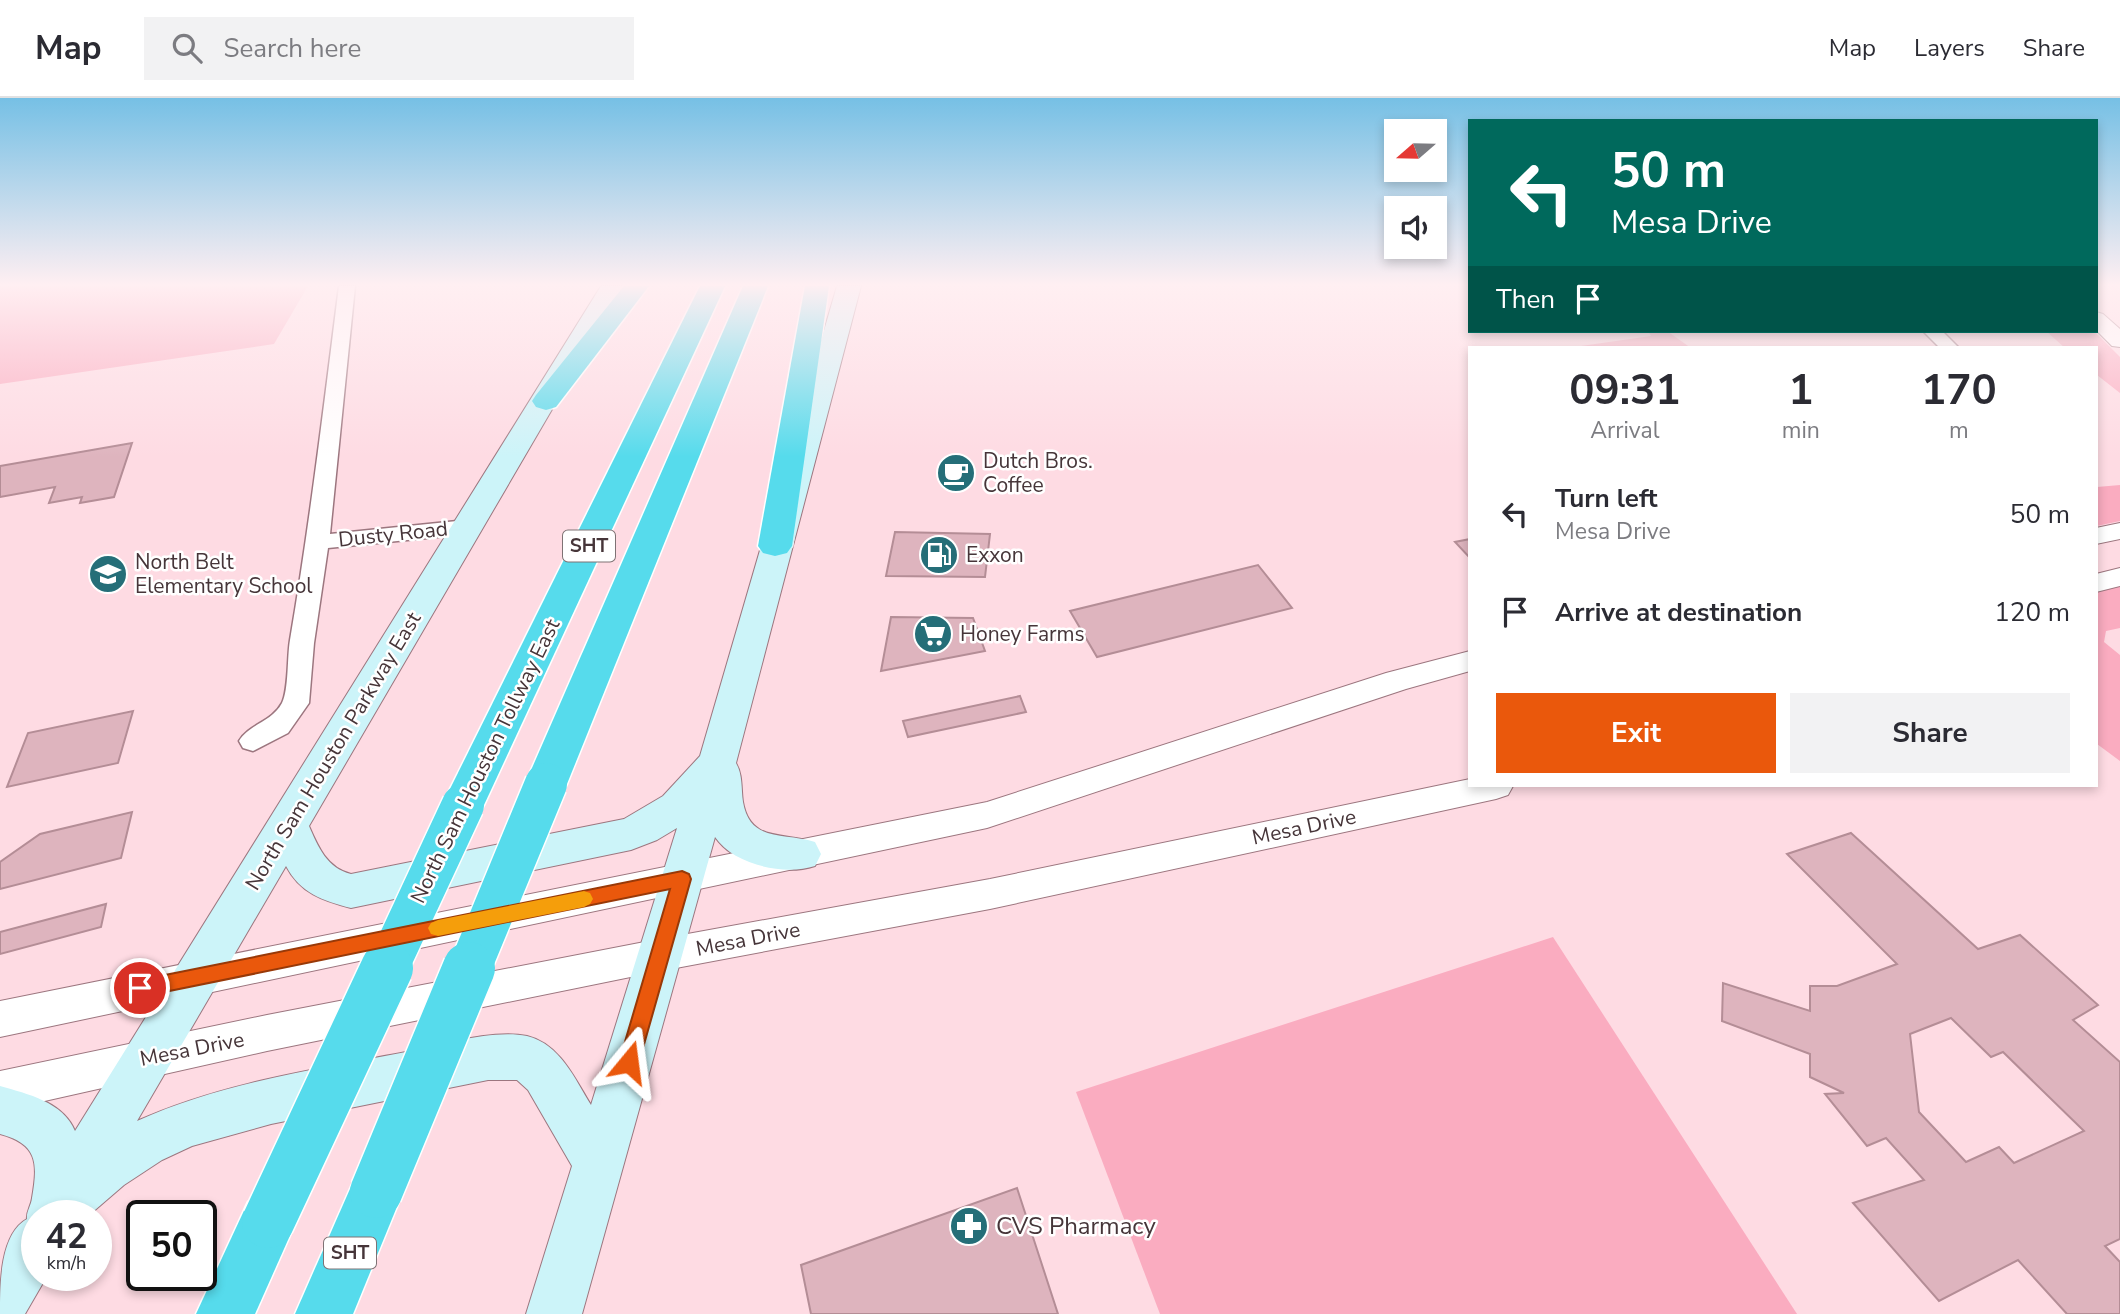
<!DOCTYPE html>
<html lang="en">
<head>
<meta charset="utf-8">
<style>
	:root { --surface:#fff; --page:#f2f2f3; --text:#2b2b33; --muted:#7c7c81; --line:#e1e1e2; --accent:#ea580c }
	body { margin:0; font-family:"Nunito Sans",sans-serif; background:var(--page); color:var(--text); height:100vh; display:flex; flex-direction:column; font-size:26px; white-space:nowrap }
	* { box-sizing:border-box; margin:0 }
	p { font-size:23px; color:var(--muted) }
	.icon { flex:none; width:38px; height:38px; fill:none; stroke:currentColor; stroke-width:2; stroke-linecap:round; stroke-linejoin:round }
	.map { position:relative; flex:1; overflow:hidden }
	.details { position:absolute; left:1468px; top:248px; width:630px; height:441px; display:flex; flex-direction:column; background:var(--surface); border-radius:0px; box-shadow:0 4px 10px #0003 }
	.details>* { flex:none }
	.banner { position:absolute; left:1468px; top:21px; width:630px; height:214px; border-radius:0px; box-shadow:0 4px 10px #0003; background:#00695c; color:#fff; overflow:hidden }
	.needle { width:46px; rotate:250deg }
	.buttons { position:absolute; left:1384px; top:21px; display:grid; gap:14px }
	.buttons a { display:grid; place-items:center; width:63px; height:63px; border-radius:0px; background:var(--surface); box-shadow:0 4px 10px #0003; font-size:35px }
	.speed { position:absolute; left:21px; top:1102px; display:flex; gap:14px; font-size:35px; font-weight:700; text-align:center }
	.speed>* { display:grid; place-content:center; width:91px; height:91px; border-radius:50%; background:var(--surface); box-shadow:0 4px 10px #0003; line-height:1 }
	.speed small { font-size:18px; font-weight:400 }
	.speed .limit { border:4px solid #111; border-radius:10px; background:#fff; color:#111 }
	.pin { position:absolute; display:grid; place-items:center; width:60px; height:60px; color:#fff; margin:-30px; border:4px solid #fff; border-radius:50%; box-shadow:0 2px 7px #0007 }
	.me { position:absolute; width:77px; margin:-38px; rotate:16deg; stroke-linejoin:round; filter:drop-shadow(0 0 5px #0008) }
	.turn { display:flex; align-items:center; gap:24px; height:147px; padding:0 28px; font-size:32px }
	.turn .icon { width:91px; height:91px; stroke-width:2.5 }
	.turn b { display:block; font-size:49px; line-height:60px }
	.then { display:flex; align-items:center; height:66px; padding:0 28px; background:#0003; gap:14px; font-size:26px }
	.eta { display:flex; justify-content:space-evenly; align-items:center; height:119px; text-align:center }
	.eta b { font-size:42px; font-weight:700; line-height:49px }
	.primary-button { display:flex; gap:14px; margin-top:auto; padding:14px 28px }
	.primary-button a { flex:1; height:80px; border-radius:0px; background:var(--accent); color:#fff; font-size:28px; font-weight:700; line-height:80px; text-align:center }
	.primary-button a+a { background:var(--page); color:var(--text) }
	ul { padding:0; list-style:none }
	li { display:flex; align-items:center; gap:21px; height:98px; padding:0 28px }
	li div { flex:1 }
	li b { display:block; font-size:26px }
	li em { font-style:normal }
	header { display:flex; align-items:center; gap:42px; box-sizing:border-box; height:98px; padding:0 35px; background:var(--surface); border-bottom:2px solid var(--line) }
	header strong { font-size:33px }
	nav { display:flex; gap:38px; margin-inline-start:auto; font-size:24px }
	.search { width:490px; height:63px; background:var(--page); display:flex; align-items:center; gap:18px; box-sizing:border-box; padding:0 24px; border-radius:0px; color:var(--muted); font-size:26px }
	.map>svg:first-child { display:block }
</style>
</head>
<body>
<header>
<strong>Map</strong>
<div class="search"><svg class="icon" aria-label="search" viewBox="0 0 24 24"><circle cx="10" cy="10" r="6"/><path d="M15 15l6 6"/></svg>Search here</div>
<nav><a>Map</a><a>Layers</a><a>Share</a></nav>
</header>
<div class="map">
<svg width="2120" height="1216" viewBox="0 0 2120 1216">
	<rect width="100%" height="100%" fill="#fedbe3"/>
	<g fill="#faacc0">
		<path d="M0,188H308L274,246L0,286Z"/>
		<path d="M1648,233H1667L1691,250H1567L1651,238Z"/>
		<path d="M2046,233H2094L2120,259V295L2097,277L2096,250H2065Z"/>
		<path d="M2120,387V423L2097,428V389Z"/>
		<path d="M2120,484V530L2106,533L2104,544L2120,557V663L2097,646V490Z"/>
		<path d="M1553,839L1797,1216H1160L1076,994Z"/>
	</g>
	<g fill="#deb4be" stroke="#b48d96" stroke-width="2" fill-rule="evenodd">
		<path d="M132,345L114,399L80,405L82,399L49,405L55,389L0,399V368Z"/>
		<path d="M895,434L990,436L985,479L886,478Z"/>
		<path d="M1470,441V460L1455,444Z"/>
		<path d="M1258,467L1292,510L1097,559L1070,513Z"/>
		<path d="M891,519L973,520L985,553L881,573Z"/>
		<path d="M1020,598L1026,614L908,639L903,623Z"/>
		<path d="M133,613L118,665L7,689L28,635Z"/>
		<path d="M132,714L121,760L0,791V764L40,736Z"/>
		<path d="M1851,735L1978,851L2020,837L2098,907L2073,922L2120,964V1141L2105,1148L2120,1164V1216H2067L2018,1162L1939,1203L1853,1105L1924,1082L1886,1040L1867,1048L1825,996L1844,995L1810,979V956L1722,923L1723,885L1810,913V888H1837L1897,866L1787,756ZM1951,920L1991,959L2003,954L2084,1033L2014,1065L1999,1049L1966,1064L1919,1014L1910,936Z"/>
		<path d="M106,806L101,829L0,856V834Z"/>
		<path d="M1017,1090L1058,1216H811L801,1167Z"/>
	</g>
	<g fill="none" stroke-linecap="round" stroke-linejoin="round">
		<defs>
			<g id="minor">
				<path d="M339,188H355L330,436L467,422L475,424L478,429L475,434L467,436L328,450L314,545L309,605L288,635L253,653L243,650L239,643C249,626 272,624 282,605C289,591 287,559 290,542C310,425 324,306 339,188Z"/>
				<path d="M1923,233H1942L1959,250H1940Z"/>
			</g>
			<g id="tertiary">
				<path d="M2096,214L2103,216L2120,231V249L2112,248L2096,232Z"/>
				<path d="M2120,425V441L2096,446V430Z"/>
				<path d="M2120,470V488L2096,494V476Z"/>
				<path d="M1470,553V573L1406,591L987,730L0,939V903L987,704L1386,575Z"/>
				<path d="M1470,681V688H1513L1508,697L1496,701L990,811L660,873L267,953L0,1013V973L267,917L660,841L990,781Z"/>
			</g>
			<path id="secondary" d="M601,188H624L309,728C318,749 327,770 351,776L624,721L663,698L700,658L837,188H861L736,665C743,677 741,691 743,704C750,745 784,734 815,744L821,756L815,768C784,778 734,767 715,739L582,1216H526L572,1068L528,992L517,982H488L271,1026L192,1048L162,1062L124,1087L95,1112L81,1118H37V1178H47L25,1216H0C0,1185 0,1136 27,1121C26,1114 31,1108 32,1100C38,1065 38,1046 0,1036V988C28,996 63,1004 75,1033ZM677,730L591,1007C575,981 560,946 527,938C494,931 445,946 411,953C319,971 224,984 137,1023L286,768C300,795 323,803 351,810L631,752L657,742Z"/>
			<g id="motorway">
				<path d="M624,188H649L556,309L546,312L536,309L532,303L536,297Z"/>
				<path d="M700,188H725L484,707L478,718L463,723L448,718L442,707Z"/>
				<path d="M743,188H768L567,686L561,697L546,701L531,697L525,686Z"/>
				<path d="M805,188H829L792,448L787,455L775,458L763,455L758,448Z"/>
				<path d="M376,1067L395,1075L403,1094L353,1216H295L357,1075Z"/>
				<path d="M268,1096L288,1104L296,1124L255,1216H196L248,1104Z"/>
			</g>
		</defs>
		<use href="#minor" stroke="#9c767f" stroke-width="3"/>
		<use href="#tertiary" stroke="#9c767f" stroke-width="2"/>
		<use href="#secondary" stroke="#9c767f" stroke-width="2"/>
		<use href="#motorway" stroke="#fff" stroke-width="3"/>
		<use href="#minor" fill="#fff" fill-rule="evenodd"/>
		<use href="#tertiary" fill="#fff" fill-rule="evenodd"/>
		<use href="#secondary" fill="#ccf4f9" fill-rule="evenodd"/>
		<use href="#motorway" fill="#56dbec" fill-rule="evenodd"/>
		<defs>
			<g id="motorway-bridge-far1">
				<path d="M386,872L463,707"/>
				<path d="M469,872L546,686"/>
			</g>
			<g id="motorway-bridge">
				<path d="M376,1094L469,870"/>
				<path d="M268,1124L387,870"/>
			</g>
		</defs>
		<use href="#motorway-bridge-far1" stroke="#fff" stroke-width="45" stroke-linecap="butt"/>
		<use href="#motorway-bridge" stroke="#fff" stroke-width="55" stroke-linecap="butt"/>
		<use href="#motorway-bridge-far1" stroke="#56dbec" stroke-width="42"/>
		<use href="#motorway-bridge" stroke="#56dbec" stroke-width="52"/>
	</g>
	<linearGradient id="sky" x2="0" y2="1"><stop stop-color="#76c0e5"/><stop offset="0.52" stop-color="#ffeff2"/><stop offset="1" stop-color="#ffeff2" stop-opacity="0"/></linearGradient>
	<rect width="2120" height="359" fill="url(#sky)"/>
	<path fill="#ea580c" stroke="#983908" stroke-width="2" d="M682,773L689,776L691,781L639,964L636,971L629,974L622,971L619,964L670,791L140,899L133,897L130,890L133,884L140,882Z"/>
	<path fill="#f59e0b" d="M584,793L590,795L593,801L590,806L584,809L438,838L431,836L428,830L431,825L438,822Z"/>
	<defs>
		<symbol id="cafe-disc" viewBox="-11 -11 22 22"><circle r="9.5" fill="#256e78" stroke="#fff"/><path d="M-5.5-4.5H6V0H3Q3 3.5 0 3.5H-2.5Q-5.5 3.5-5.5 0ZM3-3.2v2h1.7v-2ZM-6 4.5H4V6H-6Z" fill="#fff"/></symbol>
		<symbol id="fuel-disc" viewBox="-11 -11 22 22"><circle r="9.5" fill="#256e78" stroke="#fff"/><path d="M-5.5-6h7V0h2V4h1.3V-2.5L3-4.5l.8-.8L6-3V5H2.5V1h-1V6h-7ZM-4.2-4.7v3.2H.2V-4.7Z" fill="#fff"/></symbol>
		<symbol id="school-disc" viewBox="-11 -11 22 22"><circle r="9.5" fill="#256e78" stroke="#fff"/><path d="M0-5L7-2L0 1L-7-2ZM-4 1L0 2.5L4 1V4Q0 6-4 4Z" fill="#fff"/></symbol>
		<symbol id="supermarket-disc" viewBox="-11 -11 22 22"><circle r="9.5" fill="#256e78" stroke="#fff"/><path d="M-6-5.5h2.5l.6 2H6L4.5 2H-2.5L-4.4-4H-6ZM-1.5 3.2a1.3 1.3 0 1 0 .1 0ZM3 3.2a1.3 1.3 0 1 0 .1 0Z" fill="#fff"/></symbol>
		<symbol id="pharmacy-disc" viewBox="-11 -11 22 22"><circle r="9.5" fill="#256e78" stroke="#fff"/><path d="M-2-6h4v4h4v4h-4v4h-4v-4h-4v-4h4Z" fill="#fff"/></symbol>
	</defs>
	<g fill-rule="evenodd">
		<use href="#cafe-disc" x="934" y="353" width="44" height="44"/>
		<use href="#fuel-disc" x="917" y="435" width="44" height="44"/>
		<use href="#school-disc" x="86" y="454" width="44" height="44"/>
		<use href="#supermarket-disc" x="911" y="514" width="44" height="44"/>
		<use href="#pharmacy-disc" x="947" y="1106" width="44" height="44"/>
	</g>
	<g text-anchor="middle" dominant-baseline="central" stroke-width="5" stroke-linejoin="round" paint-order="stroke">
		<g fill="#fff" stroke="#7e7274" stroke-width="2">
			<rect x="563" y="432.5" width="52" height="31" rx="5"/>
			<rect x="324" y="1139.5" width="52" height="31" rx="5"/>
		</g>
		<g font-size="19" font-weight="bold" fill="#463539">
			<text x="589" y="448">SHT</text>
			<text x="350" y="1155">SHT</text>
		</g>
		<g font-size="21" fill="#463539" stroke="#fff" text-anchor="start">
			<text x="983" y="363">Dutch Bros.<tspan x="983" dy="24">Coffee</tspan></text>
			<text x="966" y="457">Exxon</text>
			<text x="135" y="464">North Belt<tspan x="135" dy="24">Elementary School</tspan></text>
			<text x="960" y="536">Honey Farms</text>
		</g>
		<g font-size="21" fill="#463539" stroke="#fff">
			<text transform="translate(393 436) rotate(-6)">Dusty Road</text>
			<text transform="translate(333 653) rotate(-59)">North Sam Houston Parkway East</text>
			<text transform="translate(485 663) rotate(-64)">North Sam Houston Tollway East</text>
			<text transform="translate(1304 729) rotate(-12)">Mesa Drive</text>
			<text transform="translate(748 841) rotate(-11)">Mesa Drive</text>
			<text transform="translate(192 951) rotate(-11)">Mesa Drive</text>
		</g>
		<g font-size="24" fill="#463539" stroke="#fff" text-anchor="start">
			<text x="996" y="1128">CVS Pharmacy</text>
		</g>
	</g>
</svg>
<div class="buttons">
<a><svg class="needle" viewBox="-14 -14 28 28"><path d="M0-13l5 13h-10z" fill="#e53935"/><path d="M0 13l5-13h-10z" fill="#7c7c81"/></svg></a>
<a><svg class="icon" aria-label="sound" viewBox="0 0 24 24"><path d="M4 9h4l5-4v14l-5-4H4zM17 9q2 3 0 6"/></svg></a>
</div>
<div class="speed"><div>42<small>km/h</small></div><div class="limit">50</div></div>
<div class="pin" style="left:140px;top:890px;background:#d93025"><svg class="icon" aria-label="arrive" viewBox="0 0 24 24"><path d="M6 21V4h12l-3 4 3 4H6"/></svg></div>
<svg class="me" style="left:629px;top:964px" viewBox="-20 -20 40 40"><path d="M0-17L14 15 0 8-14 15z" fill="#ea580c" stroke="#fff" stroke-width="4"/></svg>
<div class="banner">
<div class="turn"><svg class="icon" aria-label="left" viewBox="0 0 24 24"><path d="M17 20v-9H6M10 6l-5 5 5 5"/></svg><div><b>50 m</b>Mesa Drive</div></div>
<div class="then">Then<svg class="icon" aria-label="arrive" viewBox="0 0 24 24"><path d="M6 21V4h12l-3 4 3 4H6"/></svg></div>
</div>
<section class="details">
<div class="eta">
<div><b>09:31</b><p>Arrival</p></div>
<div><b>1</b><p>min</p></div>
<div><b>170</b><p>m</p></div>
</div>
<ul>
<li><svg class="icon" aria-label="left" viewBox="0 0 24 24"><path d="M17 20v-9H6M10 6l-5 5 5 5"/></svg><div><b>Turn left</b><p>Mesa Drive</p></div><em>50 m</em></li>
<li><svg class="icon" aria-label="arrive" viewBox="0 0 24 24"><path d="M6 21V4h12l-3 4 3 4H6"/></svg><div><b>Arrive at destination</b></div><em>120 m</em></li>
</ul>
<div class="primary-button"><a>Exit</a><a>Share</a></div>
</section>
</div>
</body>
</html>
